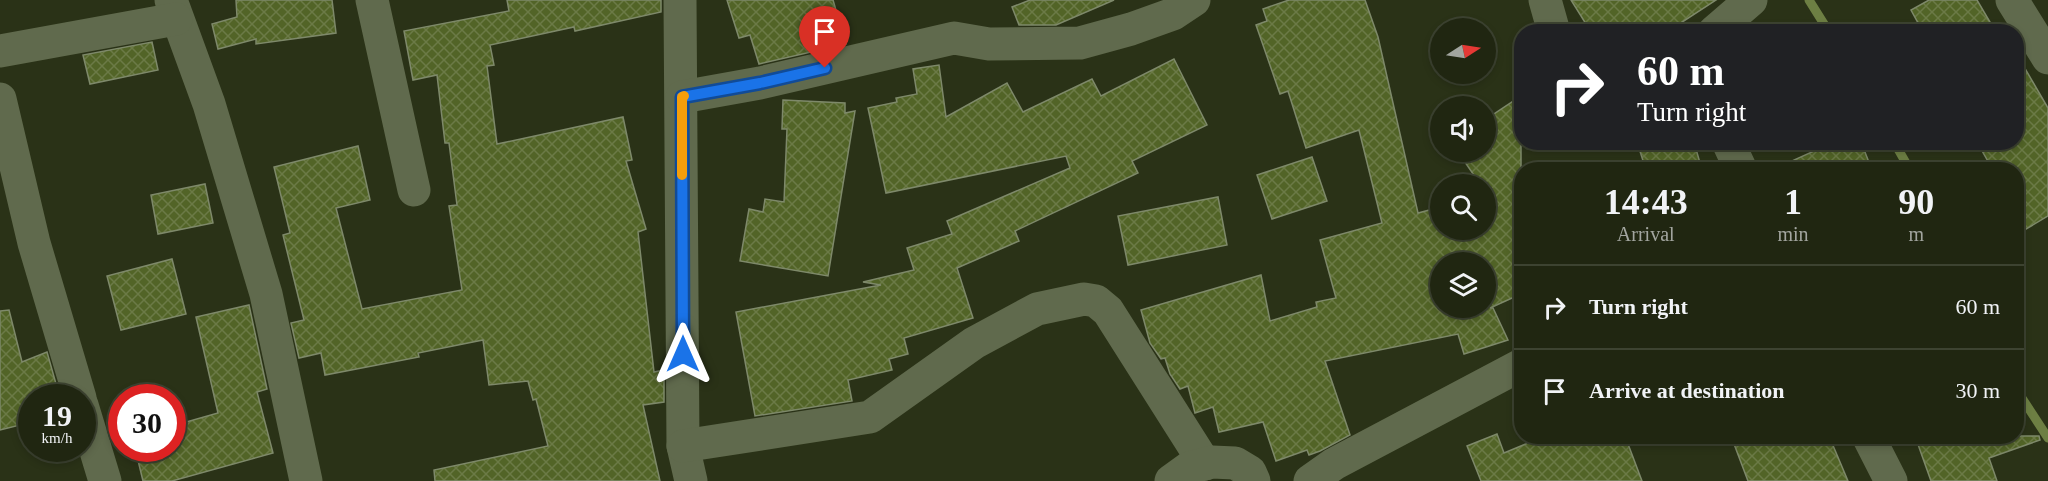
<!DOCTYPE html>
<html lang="en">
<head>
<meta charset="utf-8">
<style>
	:root { --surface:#202611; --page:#282e1a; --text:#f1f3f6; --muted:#a2a59f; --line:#3d4331 }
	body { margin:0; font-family:"Times New Roman",serif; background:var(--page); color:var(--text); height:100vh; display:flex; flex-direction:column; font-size:22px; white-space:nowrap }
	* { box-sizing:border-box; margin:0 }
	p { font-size:20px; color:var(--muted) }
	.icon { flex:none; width:33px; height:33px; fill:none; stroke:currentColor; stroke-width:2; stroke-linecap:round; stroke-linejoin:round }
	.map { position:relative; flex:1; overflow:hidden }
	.side { position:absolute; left:1514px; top:162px; width:510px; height:282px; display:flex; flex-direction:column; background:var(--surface); border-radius:24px; box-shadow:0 3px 9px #0003,0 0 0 2px var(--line) }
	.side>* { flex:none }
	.top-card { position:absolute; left:1514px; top:24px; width:510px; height:126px; border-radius:24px; box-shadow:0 3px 9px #0003,0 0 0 2px var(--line); background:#202124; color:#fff; overflow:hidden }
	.needle { width:39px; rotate:78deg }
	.tools { position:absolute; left:1430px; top:18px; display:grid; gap:12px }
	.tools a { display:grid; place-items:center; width:66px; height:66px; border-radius:50%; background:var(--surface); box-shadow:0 3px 9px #0003,0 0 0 2px var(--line); font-size:30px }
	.speed { position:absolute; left:18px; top:384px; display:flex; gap:12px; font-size:30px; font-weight:700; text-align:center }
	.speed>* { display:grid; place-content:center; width:78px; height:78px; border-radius:50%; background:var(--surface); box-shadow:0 3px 9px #0003,0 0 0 2px var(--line); line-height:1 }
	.speed small { font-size:15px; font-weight:400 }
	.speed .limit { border:9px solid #d22; background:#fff; color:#111 }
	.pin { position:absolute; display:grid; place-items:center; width:51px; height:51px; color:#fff; margin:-62px -26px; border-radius:50% 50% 50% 0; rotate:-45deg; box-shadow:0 0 6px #0007 }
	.pin .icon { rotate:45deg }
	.me { position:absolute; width:66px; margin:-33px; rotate:0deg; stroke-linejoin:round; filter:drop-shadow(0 0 4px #0008) }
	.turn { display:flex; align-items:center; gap:21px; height:126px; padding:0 24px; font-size:27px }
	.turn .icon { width:78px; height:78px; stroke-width:2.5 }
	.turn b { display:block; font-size:42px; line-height:51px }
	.eta { display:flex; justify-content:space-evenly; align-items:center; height:102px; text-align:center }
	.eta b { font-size:36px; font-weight:800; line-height:42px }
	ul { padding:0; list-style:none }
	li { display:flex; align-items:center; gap:18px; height:84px; padding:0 24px; border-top:2px solid var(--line) }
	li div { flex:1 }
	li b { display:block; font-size:22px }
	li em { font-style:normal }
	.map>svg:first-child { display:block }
</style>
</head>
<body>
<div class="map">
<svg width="2048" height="481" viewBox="0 0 2048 481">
	<defs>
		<pattern id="building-cross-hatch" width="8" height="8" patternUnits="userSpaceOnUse" patternTransform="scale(1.5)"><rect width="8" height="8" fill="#526427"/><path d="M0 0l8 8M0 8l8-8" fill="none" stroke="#6b7a46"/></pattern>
	</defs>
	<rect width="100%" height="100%" fill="#2a3217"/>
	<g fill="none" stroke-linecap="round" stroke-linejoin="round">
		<g stroke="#6d7f43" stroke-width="9">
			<path d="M1809,0L1829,32"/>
			<path d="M1894,142L1910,170"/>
			<path d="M2016,389L2048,438"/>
		</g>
	</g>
	<g fill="url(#building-cross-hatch)" stroke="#7e896a" stroke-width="1.5" fill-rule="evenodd">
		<path d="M236,0H332L336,33L256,44V39L218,49L212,24L237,17Z"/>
		<path d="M507,0H661V12L575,31L574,27L490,45L494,65L487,66L497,144L623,117L632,160L626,161L646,229L638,232L654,372L664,370V402L643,405L660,481H435L434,470L548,446L536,399L533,400L528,381L489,385L483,340L418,353L419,357L325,375L321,353L299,358L291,323L304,320L283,235L290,233L274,167L358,146L370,200L336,208L362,309L462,290L449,206L457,205L449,143H445L437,75L413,80L404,31L509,11Z"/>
		<path d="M727,0H833L846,44L759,64L750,35L739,38Z"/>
		<path d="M1030,0H1114L1056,25H1019L1012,7Z"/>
		<path d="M1289,0H1365L1378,37L1418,213L1437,208L1440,230H1485V195H1487L1485,184H1480L1458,152H1485V120L1521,96V294L1490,308H1493L1508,340L1464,354L1458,334L1325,361L1350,435L1320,451L1309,455L1307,450L1276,461L1263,422L1219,432L1213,407L1195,413L1188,386L1180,389L1170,374L1165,358L1161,359L1150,343L1141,310L1261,275L1270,321L1317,307L1316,302L1336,298L1320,240L1382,223L1359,130L1306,148L1288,91L1280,94L1256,25L1267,21L1263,9ZM1440,262H1485V308H1440Z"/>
		<path d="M1571,0H1716L1667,32H1591Z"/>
		<path d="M1929,0H1977L1990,22L1975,32H1923L1911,10Z"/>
		<path d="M152,42L158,70L90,84L83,55Z"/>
		<path d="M2016,53L2048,108V216L2016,235V170H1993L1977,142H2016Z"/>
		<path d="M1174,59L1207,125L1132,161L1138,173L1015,231L1019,241L957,268L973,318L904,338L908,354L889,359L892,370L848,380L852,401L755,416L736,312L881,285L863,282L914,270L907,248L952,234L947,221L1070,168L1066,156L886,193L868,108L897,102L896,98L917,94L913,69L939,65L946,117L1007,83L1023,112L1092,79L1101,96Z"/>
		<path d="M783,100L845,103V113L855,111L828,276L740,261L749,209L763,212L765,199L784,202L787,129H782Z"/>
		<path d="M1637,142H1694L1702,170H1646Z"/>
		<path d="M1834,142H1861L1872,170H1772Z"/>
		<path d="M1312,157L1327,201L1272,219L1257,175Z"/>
		<path d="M205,184L213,223L158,234L151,195Z"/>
		<path d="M1218,197L1227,245L1128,265L1118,216Z"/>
		<path d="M172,259L186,314L121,330L107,276Z"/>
		<path d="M249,305L267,389L257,392L273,453L172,481H143L135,448H172V426L218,413L196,317Z"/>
		<path d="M9,310L22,362L47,352L60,398H32V422L0,430V311Z"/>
		<path d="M1497,434L1504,453L1545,436H1625L1642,481H1481L1467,446Z"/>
		<path d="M1731,436H1829L1848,481H1748Z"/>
		<path d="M1915,436H2039L2040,440L1989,458L1997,481H1931Z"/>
	</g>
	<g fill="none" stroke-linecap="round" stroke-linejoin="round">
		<g stroke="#606a4d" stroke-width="33">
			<path d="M171,0L209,104L266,294L306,481"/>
			<path d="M372,0L414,190"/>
			<path d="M680,0L683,446L691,481"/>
			<path d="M1545,0L1554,32"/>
			<path d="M2012,0L2048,58"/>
			<path d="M1714,32L1751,0"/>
			<path d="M0,51L176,19"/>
			<path d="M682,97L760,83L954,38L989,44L1080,43L1131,29L1173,14L1194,0"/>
			<path d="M0,99L34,243L80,398"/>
			<path d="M1728,142L1741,170"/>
			<path d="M82,405L105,481"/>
			<path d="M1868,436L1891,481"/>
			<path d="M683,446L870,417L974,343L1037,309L1084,299L1096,301L1108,311L1205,464"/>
			<path d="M1171,481L1189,468L1212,462L1235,463L1250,472L1254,481"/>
			<path d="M1310,481L1334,464L1521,365"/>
		</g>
	</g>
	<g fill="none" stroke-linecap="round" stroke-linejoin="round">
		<defs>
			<path id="route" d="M683,354L682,97L760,83L825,68"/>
		</defs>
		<use href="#route" stroke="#114b97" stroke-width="15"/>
		<use href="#route" stroke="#1a73e8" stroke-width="10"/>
		<path stroke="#f59e0b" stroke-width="10" d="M682,175V97L684,96"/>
	</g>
</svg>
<div class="tools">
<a><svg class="needle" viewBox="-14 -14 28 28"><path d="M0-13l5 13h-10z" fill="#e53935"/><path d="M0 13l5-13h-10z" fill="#a2a59f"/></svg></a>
<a><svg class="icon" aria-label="sound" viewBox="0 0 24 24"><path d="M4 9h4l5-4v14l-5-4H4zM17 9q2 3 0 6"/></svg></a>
<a><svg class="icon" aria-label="search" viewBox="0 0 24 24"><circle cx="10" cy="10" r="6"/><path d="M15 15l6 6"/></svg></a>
<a><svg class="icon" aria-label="layers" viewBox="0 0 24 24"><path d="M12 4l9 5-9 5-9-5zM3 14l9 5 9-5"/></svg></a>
</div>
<div class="speed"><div>19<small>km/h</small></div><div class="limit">30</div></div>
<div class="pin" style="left:825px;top:68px;background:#d93025"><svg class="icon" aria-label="arrive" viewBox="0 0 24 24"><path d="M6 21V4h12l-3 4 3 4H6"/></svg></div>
<svg class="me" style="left:683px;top:354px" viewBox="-20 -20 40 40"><path d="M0-17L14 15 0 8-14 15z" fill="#1a73e8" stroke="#fff" stroke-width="4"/></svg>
<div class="top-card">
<div class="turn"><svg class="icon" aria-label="right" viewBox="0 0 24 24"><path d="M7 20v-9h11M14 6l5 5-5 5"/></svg><div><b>60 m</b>Turn right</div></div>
</div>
<section class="side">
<div class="eta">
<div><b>14:43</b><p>Arrival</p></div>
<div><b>1</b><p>min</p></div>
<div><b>90</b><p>m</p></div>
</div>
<ul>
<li><svg class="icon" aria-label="right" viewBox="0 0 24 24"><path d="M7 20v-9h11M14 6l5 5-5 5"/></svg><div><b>Turn right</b></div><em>60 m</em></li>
<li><svg class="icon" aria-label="arrive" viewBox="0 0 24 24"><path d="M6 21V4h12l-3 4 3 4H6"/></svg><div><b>Arrive at destination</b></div><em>30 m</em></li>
</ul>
</section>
</div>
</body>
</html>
